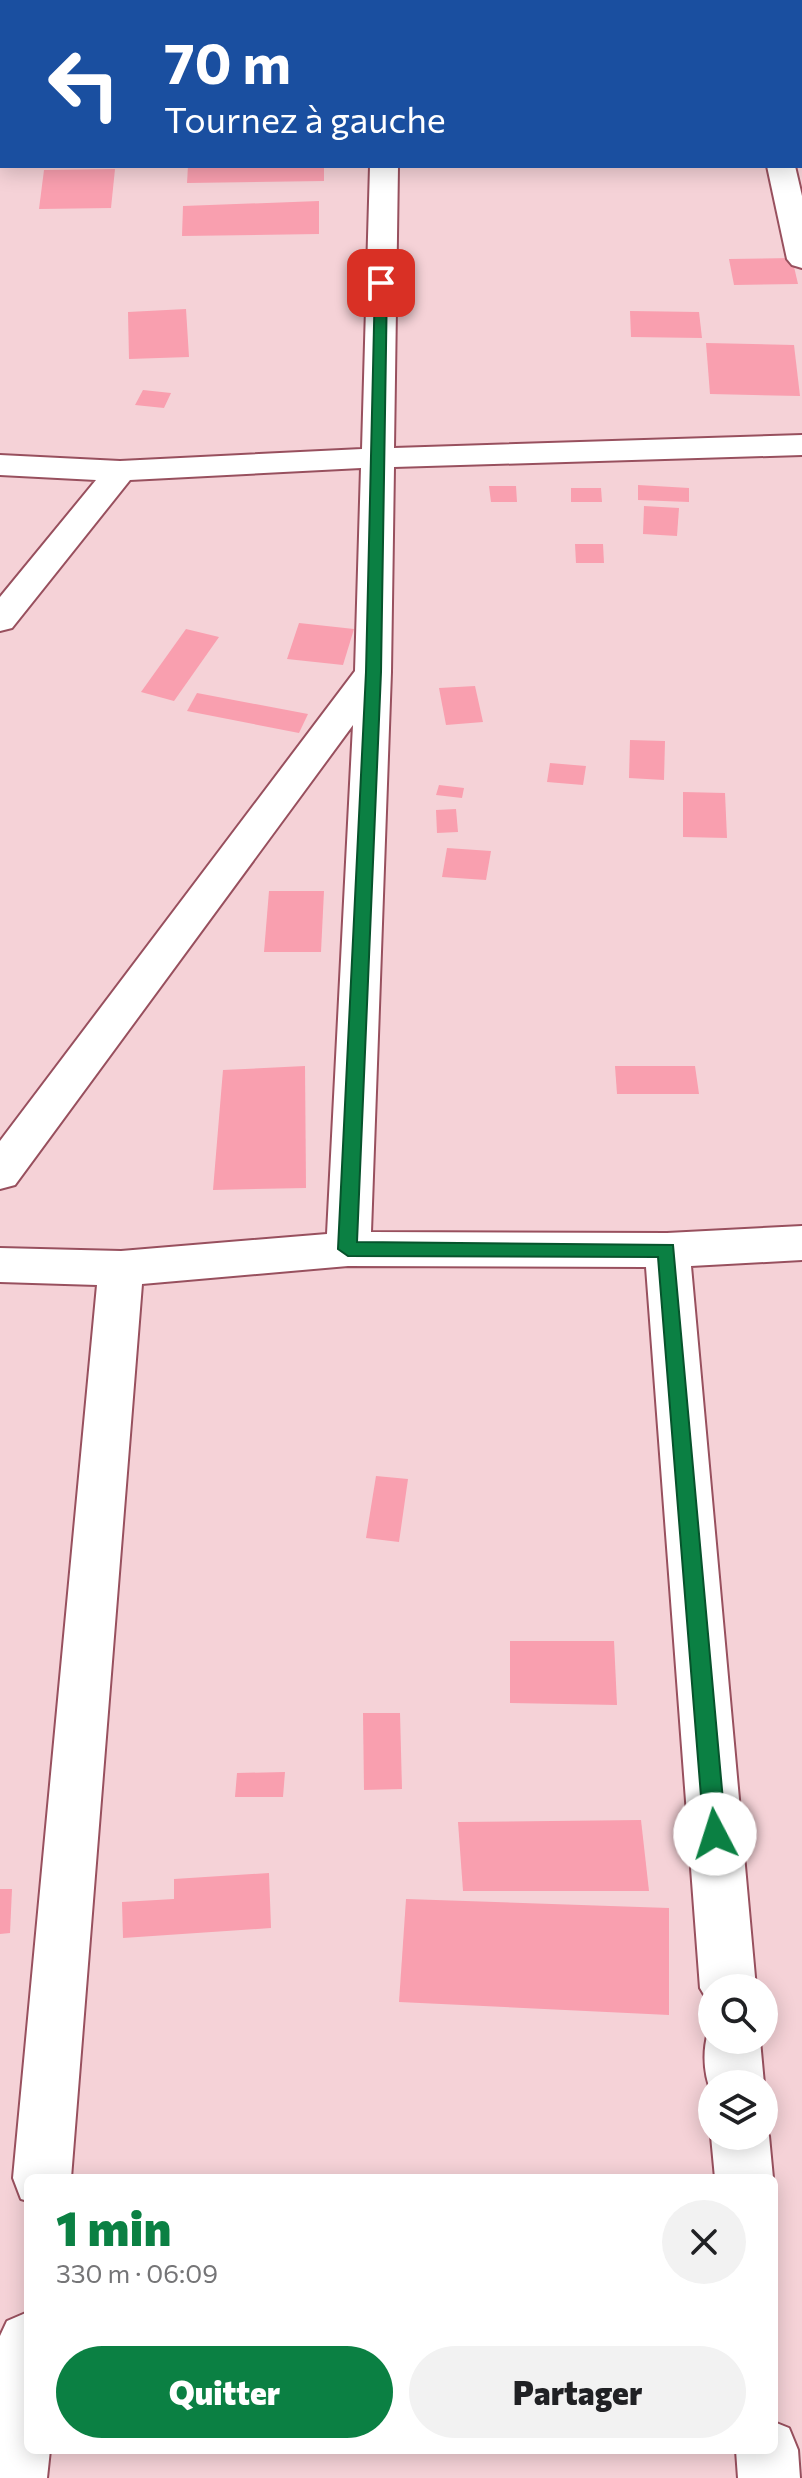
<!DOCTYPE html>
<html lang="fr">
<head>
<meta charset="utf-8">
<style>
	:root { --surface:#fff; --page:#f2f2f2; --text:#202124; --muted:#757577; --accent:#0b8043 }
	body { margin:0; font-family:Commissioner,sans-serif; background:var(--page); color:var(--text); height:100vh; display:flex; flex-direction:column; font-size:30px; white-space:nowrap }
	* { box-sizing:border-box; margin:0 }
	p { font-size:26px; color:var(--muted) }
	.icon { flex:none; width:44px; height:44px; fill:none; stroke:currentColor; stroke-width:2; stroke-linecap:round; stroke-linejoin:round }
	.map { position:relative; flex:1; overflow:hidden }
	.details { position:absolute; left:24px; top:2174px; width:754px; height:280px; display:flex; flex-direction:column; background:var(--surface); border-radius:12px; box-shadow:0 4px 20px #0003 }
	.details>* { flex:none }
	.top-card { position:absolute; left:0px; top:0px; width:802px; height:168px; box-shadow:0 4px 20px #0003; background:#1a4fa0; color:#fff; overflow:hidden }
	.tools { position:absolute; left:698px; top:1974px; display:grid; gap:16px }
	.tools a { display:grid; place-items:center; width:80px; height:80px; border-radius:50%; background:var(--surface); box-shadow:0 4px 20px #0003; font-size:40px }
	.pin { position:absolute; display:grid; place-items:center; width:68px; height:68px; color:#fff; margin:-34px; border-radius:16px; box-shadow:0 4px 12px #0006 }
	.me { position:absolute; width:88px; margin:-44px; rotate:355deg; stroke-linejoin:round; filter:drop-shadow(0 0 6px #0008) }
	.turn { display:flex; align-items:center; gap:28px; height:168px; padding:0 32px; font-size:36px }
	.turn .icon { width:104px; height:104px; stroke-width:2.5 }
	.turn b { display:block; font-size:56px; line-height:68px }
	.round { display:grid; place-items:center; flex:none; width:84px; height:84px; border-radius:42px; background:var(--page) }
	.head { display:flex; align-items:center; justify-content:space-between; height:136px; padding:0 32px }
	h1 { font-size:48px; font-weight:800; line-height:60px; color:var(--accent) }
	.cta { display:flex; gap:16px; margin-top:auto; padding:16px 32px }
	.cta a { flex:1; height:92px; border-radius:48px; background:var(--accent); color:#fff; font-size:32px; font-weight:800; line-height:92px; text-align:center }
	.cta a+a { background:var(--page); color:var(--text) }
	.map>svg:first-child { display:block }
</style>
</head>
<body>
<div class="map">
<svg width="802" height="2478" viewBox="0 0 802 2478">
	<rect width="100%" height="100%" fill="#f5d2d7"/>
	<g fill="#f99faf">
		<path d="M188,166H324V181L187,183Z"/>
		<path d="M115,169L111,208L39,209L44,170Z"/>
		<path d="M319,201V234L182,236L183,206Z"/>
		<path d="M792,258L798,284L734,285L729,259Z"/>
		<path d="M186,309L189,357L129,359L128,312Z"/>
		<path d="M630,311L699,312L702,338L631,337Z"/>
		<path d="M706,343L794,345L800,396L710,394Z"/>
		<path d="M143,390L171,393L164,408L135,405Z"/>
		<path d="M638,485L689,488V502L638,500Z"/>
		<path d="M489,486H516L517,502H491Z"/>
		<path d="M571,488H601L602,502H571Z"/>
		<path d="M644,506L679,508L677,536L643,534Z"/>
		<path d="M575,544H603L604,563H576Z"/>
		<path d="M299,623L354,629L343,665L287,659Z"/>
		<path d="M186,629L219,637L174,701L141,692Z"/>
		<path d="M475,686L483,722L446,725L439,688Z"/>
		<path d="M197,693L308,714L299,733L187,711Z"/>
		<path d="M630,740L665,741L664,780L629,778Z"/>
		<path d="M550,763L586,766L583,785L547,782Z"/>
		<path d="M439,785L464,788L462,798L436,795Z"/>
		<path d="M683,792L725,793L727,838L683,837Z"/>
		<path d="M456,809L458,832L437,833L436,810Z"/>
		<path d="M447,848L491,851L486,880L442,877Z"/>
		<path d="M269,891H324L321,952H264Z"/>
		<path d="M305,1066L306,1188L213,1190L223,1070Z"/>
		<path d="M615,1066H695L699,1094H617Z"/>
		<path d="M376,1476L408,1479L399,1542L366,1538Z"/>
		<path d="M510,1641H614L617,1705L510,1703Z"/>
		<path d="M363,1713H400L402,1789L364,1790Z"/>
		<path d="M285,1772L283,1797H235L237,1773Z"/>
		<path d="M641,1820L649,1891H463L458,1822Z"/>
		<path d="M269,1873L271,1928L123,1938L122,1902L174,1899V1879Z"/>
		<path d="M0,1889H12L10,1933L0,1934Z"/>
		<path d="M406,1899L669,1908V2015L399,2002Z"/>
	</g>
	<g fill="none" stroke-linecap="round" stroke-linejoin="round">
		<defs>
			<g id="street">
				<rect x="13" y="0" width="26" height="2"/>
				<rect x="378" y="0" width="26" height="2"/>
				<rect x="800" y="59" width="2" height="16"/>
				<path d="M0,94H2L0,119Z"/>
				<path d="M370,166H398L394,448L802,435V455L394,467L391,672L371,1232L667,1233L802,1226V1260L691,1266L756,1988H712V2008L700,1988L646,1267L348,1266L142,1284L71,2178H28V2201L21,2199L13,2178L97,1285L0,1282V1248L121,1251L327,1234L353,725L15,1185L0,1189V1141L355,671L361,468L130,480L12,628L0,631V597L96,480L0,475V455L120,461L362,449Z"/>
				<path d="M767,166H795L802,196V268L792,265L787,259Z"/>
				<path d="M712,2021V2040H760L764,2084V2085L712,2084V2094C702,2071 702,2044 712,2021Z"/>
				<path d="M764,2125L769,2136L773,2178H715L711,2136L712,2134L764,2136Z"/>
				<path d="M28,2312V2450H50L47,2478H0V2336L7,2321Z"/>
				<path d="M774,2422L789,2428L798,2450L800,2478H738L736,2450H774Z"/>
			</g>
		</defs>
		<use href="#street" stroke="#98505e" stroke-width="4"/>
		<use href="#street" fill="#fff" fill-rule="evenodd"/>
	</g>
	<path fill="#0b8043" stroke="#07532c" stroke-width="2" d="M381,279L387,283L381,672L357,1242L673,1245L726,1834L723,1841L715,1844L708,1841L704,1834L658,1257L348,1256L338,1249L366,672L375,283Z"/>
</svg>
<div class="tools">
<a><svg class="icon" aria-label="search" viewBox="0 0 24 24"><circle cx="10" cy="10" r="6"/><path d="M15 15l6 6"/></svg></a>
<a><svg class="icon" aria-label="layers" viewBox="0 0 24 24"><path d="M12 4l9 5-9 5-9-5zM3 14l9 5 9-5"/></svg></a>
</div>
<div class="pin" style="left:381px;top:283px;background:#d93025"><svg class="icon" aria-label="arrive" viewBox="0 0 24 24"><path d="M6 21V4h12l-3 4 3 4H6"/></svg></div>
<svg class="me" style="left:715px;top:1834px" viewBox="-20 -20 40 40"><circle r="19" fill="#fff"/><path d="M0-13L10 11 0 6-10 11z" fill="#0b8043"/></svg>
<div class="top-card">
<div class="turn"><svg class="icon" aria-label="left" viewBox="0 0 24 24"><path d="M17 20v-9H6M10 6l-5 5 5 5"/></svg><div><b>70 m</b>Tournez à gauche</div></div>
</div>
<section class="details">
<div class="head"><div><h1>1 min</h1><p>330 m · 06:09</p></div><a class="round"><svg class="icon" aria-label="close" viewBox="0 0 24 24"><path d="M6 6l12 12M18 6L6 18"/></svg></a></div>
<div class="cta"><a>Quitter</a><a>Partager</a></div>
</section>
</div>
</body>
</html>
